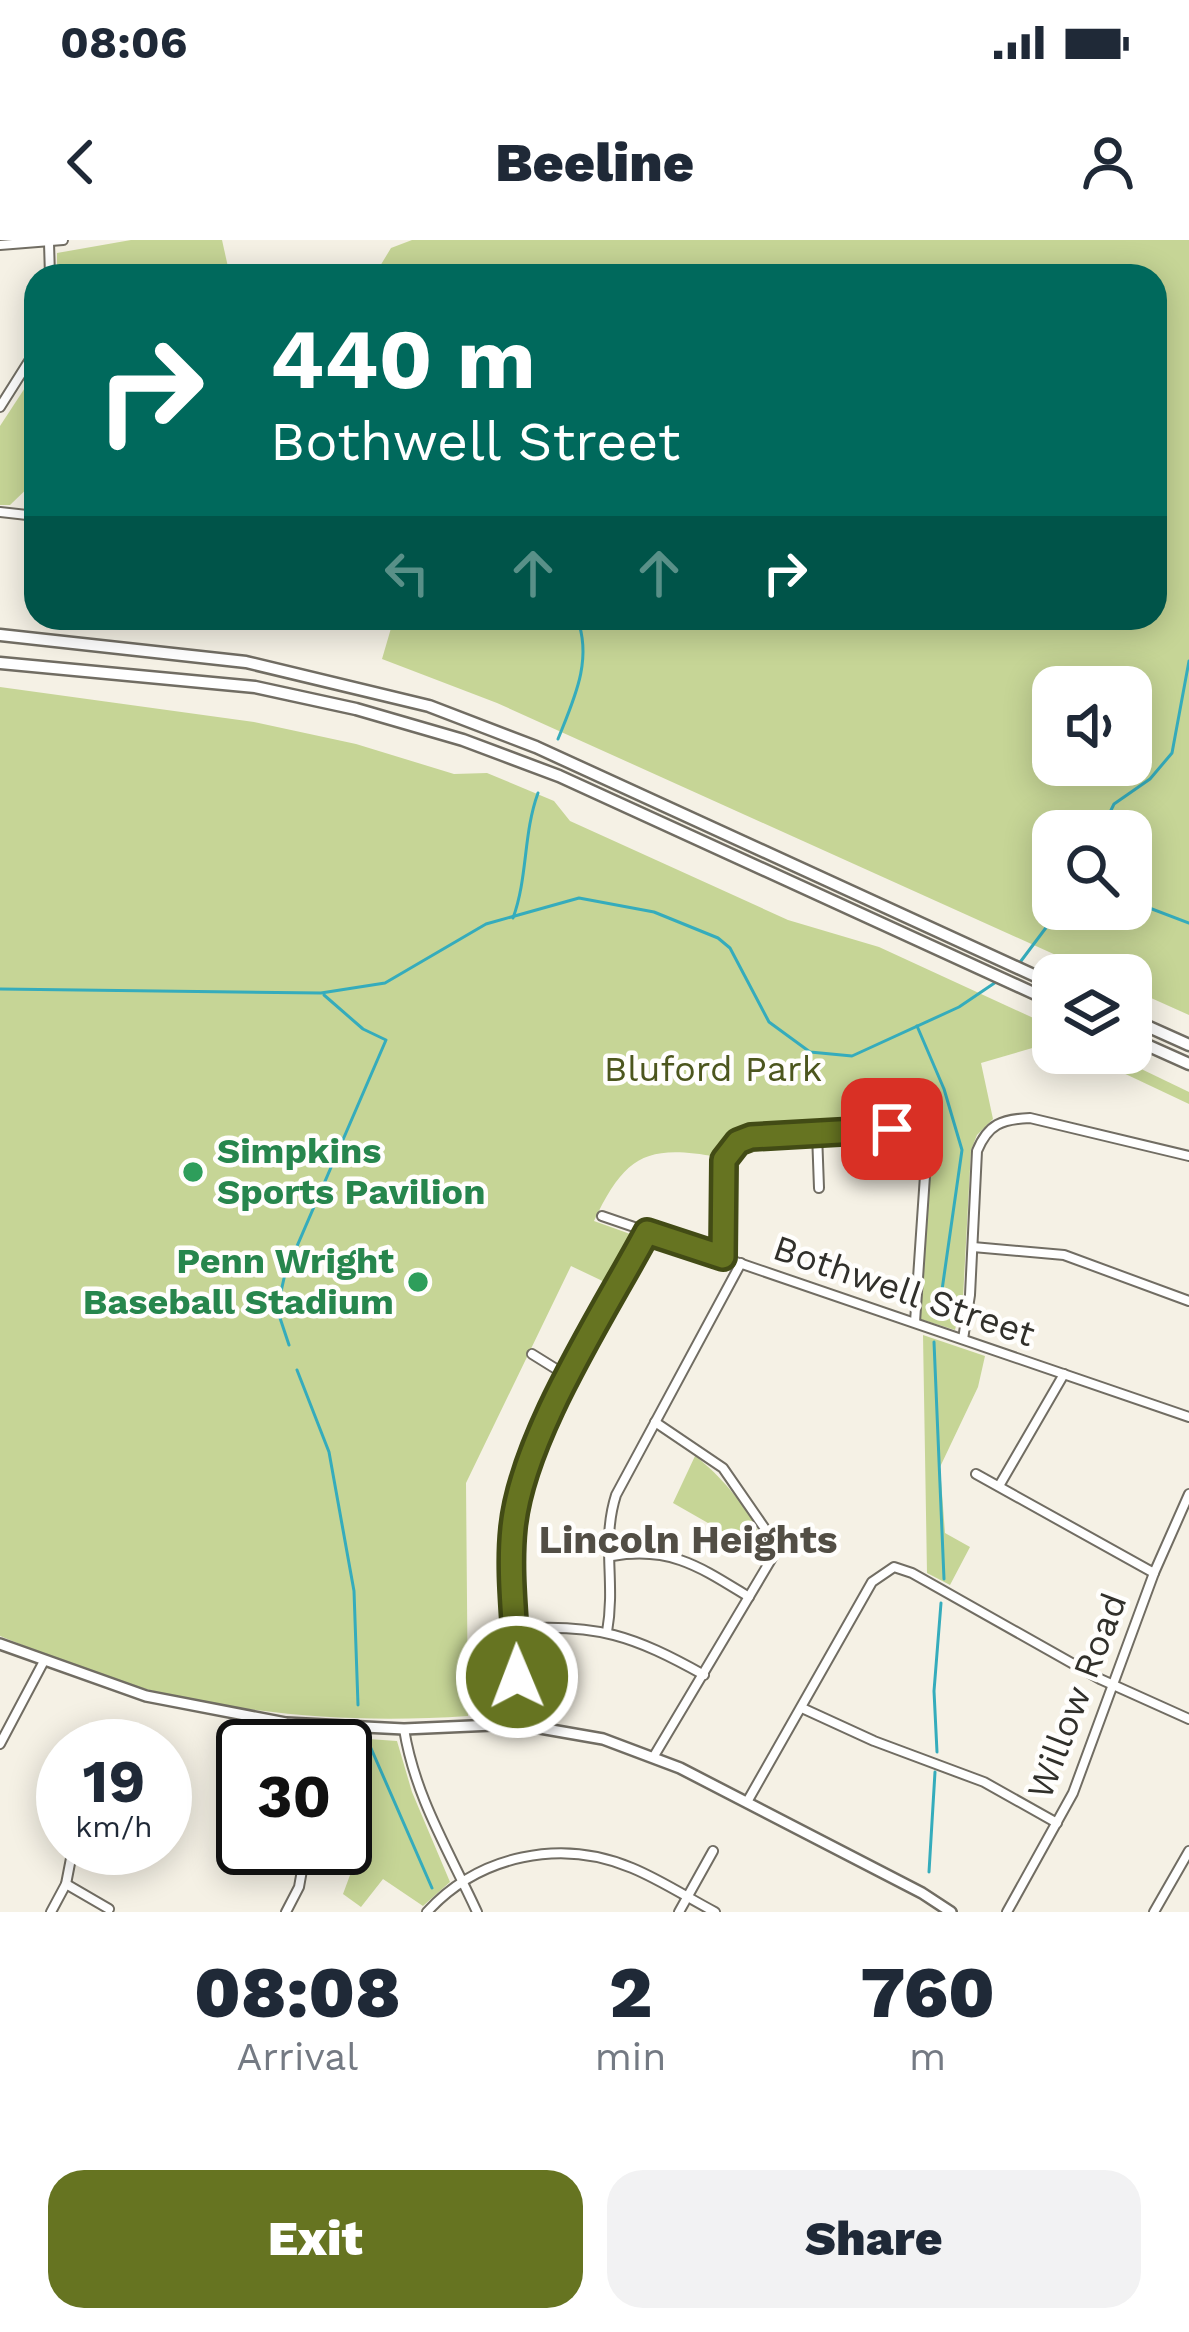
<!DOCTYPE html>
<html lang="en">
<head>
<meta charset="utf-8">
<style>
	:root { --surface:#fff; --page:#f2f2f3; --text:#1f2937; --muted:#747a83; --accent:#667421 }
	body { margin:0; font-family:"Work Sans",sans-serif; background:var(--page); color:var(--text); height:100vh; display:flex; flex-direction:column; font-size:45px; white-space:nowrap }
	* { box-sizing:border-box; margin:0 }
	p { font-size:39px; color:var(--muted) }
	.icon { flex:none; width:66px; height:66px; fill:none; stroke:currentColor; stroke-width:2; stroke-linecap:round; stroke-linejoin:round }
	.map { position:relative; height:1672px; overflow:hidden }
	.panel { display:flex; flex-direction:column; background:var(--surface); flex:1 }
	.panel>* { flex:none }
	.banner { position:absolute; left:24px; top:24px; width:1143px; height:366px; border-radius:36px; box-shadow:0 6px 30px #0003; background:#00695c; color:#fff; overflow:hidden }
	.fabs { position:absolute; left:1032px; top:426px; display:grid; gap:24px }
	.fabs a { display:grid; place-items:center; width:120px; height:120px; border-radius:24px; background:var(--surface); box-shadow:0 6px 30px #0003; font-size:60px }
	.speed { position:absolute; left:36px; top:1479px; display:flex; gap:24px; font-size:60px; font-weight:700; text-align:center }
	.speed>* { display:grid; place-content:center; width:156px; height:156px; border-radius:50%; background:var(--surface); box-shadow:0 6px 30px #0003; line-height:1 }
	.speed small { font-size:30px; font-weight:400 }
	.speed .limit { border:6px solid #111; border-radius:18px; background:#fff; color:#111 }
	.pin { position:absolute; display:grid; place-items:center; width:102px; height:102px; color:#fff; margin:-51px; border-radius:24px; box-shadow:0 6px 18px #0006 }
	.me { position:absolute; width:132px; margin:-66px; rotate:359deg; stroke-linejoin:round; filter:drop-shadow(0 0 9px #0008) }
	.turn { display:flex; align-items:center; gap:42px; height:252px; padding:0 48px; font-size:54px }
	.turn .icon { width:156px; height:156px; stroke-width:2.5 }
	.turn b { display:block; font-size:84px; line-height:102px }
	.lanes { display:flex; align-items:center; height:114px; padding:0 48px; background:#0003; justify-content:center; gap:60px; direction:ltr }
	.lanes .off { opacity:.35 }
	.eta { display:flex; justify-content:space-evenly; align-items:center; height:204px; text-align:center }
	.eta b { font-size:72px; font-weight:800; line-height:84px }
	.cta { display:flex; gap:24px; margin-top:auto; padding:24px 48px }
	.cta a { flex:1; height:138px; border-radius:36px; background:var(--accent); color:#fff; font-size:48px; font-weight:800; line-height:138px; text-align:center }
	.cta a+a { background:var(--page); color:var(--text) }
	.status { display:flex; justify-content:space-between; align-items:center; height:84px; padding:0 60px; background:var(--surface); direction:ltr }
	.status svg { height:33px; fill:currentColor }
	header { display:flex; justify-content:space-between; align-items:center; height:156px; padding:0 48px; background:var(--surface); font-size:54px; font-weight:800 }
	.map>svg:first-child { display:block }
</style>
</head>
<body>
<div class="status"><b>08:06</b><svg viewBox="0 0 49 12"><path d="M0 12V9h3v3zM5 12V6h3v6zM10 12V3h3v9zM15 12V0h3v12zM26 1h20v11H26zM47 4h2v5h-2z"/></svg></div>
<header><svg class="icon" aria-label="back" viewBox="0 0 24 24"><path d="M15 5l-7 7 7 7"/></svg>Beeline<svg class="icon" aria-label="person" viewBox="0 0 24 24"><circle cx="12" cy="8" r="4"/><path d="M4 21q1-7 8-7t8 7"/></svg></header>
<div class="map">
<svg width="1189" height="1672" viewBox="0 0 1189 1672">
	<rect width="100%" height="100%" fill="#f5f1e5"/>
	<g fill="#c6d596" fill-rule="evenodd">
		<path d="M131,0H222L230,36H57V13Z"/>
		<path d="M412,0H1189V775L1131,749V735H1100L497,463L382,419L394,378H1155V36H374L391,8ZM1053,447H1131V525H1053ZM1053,591H1131V669H1053Z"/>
		<path d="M36,131V240L10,265H0V186Z"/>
		<path d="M0,447L254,482L356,504L454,534L487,533L554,561L570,581L788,680L879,707L1053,787V802L981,823L993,879L977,895L971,910L963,1058L955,1090L920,1079L930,919C926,907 921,896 908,889C894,882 765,888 745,893C732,897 724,905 717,917C646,904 625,916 594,981L633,995L634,1002L611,1045L571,1026L466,1243L468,1476C353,1484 242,1475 130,1445C86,1433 43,1413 0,1396Z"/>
		<path d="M1081,813H1108L1189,852V864Z"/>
		<path d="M923,1095L985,1116L978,1147L940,1227L945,1293L970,1307L950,1345L927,1333Z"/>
		<path d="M695,1216C718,1232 767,1287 764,1315L673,1263Z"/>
		<path d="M340,1497L397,1501L412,1552L450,1642L423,1666L383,1639L361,1667L343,1654L353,1627L345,1555V1506H340Z"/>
	</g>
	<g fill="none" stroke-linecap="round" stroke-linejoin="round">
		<g stroke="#35acbc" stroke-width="3">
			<path d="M558,499C574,459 593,420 577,378"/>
			<path d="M1101,591L1114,564L1150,539L1172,513L1189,421"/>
			<path d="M1131,661L1189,683"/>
			<path d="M1051,677L1053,655"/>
			<path d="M513,678C528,637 523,594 538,553"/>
			<path d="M1018,725L1060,669"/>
			<path d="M0,749L321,753L385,743L486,684L579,658L654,672L718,698L730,708L769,782L810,812L852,816L959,767L996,742"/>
			<path d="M917,786L944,849L962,910L938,1078"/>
			<path d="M934,1102L944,1339"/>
			<path d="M289,1105L277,1069L285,1034L386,800L363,789L324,755"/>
			<path d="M297,1130L329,1212L354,1351L358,1465"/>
			<path d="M370,1506L432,1648"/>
			<path d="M937,1512L934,1451L941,1363"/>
			<path d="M929,1632L935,1532"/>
		</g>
		<defs>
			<g id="minor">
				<path d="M49,3L50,36"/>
				<path d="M0,5L63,0"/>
				<path d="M0,167L36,110"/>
				<path d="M0,272L36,276"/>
				<path d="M350,382L356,378"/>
				<path d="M817,893L819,948"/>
				<path d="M602,976L1189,1177"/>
				<path d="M973,1007L1064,1015L1189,1061"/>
				<path d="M723,1017L724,920L738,902L774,895L892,889C912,894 922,901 926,921L915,1082"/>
				<path d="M963,1099L970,1055L977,911C988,884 1002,879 1030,878L1189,916"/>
				<path d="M532,1114L569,1137"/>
				<path d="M976,1234L1154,1333"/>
				<path d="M999,1246L1064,1134"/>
				<path d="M612,1316C671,1306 700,1327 749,1357"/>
				<path d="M516,1389C597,1383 634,1396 704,1435"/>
				<path d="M607,1392C616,1341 601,1302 616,1255L741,1023"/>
				<path d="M802,1468L874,1501L984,1542L1057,1583"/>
				<path d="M517,1484L512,1319L518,1260L544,1184L647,991"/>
				<path d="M404,1489C415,1557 449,1611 477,1672"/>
				<path d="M0,1504L44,1421"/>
				<path d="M118,1506L122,1498"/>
				<path d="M282,1506L286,1483"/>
				<path d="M654,1516L772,1318L770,1296L723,1228L655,1182"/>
				<path d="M747,1562L872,1342L894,1327L912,1333L1100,1439L1189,1479"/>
				<path d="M66,1644L109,1669"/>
				<path d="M51,1672L66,1644L73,1608"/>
				<path d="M286,1672L299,1647L306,1608"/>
				<path d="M427,1672C479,1615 561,1598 632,1628C661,1640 688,1658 715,1672"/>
				<path d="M679,1672L713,1611"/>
				<path d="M1007,1672L1073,1553L1154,1333L1189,1254"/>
				<path d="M1154,1672L1189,1611"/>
			</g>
			<path id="major" d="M0,1404L146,1456L286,1483L404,1489L517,1484L603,1499L680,1528L922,1653L951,1672"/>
			<g id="highway">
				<path d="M0,395L246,422L429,466L536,507L1053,744"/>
				<path d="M0,423L255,447L356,469L463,500L559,536L1053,762"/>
				<path d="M1131,779L1189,805"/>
				<path d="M1131,798L1189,824"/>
			</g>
		</defs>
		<use href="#minor" stroke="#716d63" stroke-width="12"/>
		<use href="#major" stroke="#716d63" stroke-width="14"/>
		<use href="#highway" stroke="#716d63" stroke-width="15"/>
		<use href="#minor" stroke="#fff" stroke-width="8"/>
		<use href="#major" stroke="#fff" stroke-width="9"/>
		<use href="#highway" stroke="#fff" stroke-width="10"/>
	</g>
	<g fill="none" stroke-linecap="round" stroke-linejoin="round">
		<defs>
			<path id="route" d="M517,1437C516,1388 508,1336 513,1288C522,1197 603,1074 647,992L723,1017L724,920L738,902L751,897L892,889"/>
		</defs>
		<use href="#route" stroke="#424b15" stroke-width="30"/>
		<use href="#route" stroke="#667421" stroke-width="21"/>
	</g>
	<g fill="#2e9e5b" stroke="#fffefc" stroke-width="4.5">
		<circle cx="193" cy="932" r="12"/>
		<circle cx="418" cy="1042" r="12"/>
	</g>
	<g text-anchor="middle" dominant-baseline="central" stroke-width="9" stroke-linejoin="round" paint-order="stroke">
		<g font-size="36" fill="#4c561e" stroke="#fffefc">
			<text x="713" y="829">Bluford Park</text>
		</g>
		<g font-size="36" font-weight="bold" fill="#27864d" stroke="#fffefc" text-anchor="start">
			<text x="217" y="911">Simpkins<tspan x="217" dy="41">Sports Pavilion</tspan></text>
			<text x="394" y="1021" text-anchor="end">Penn Wright<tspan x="394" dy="41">Baseball Stadium</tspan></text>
		</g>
		<g font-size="36" fill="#31302b" stroke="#fffefc">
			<text transform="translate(904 1051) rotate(19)">Bothwell Street</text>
			<text transform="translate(1077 1456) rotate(-69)">Willow Road</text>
		</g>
		<g font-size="39" font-weight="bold" fill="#524e45" stroke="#fffefc">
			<text x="688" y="1299">Lincoln Heights</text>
		</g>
	</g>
</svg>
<div class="fabs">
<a><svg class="icon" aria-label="sound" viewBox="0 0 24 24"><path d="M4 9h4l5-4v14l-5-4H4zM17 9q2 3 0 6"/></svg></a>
<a><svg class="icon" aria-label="search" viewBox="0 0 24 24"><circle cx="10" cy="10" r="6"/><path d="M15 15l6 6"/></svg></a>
<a><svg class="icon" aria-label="layers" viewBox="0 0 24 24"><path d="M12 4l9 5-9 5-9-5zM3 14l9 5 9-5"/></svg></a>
</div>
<div class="speed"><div>19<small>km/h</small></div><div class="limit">30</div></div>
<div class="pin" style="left:892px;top:889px;background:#d93025"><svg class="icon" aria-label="arrive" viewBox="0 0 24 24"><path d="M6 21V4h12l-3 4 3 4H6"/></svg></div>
<svg class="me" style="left:517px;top:1437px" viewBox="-20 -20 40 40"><circle r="17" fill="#667421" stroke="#fff" stroke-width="3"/><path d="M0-11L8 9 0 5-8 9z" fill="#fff"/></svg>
<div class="banner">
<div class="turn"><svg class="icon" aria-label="right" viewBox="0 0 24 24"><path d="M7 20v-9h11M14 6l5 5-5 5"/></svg><div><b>440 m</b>Bothwell Street</div></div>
<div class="lanes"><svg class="icon off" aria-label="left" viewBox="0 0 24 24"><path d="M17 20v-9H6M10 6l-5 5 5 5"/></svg><svg class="icon off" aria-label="ahead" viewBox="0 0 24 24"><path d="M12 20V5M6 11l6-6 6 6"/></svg><svg class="icon off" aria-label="ahead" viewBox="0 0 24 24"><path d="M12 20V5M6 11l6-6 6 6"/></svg><svg class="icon" aria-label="right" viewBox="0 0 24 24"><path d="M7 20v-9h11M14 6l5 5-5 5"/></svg></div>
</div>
</div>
<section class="panel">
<div class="eta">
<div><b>08:08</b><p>Arrival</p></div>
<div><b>2</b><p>min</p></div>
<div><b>760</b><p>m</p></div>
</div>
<div class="cta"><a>Exit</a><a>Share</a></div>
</section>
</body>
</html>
